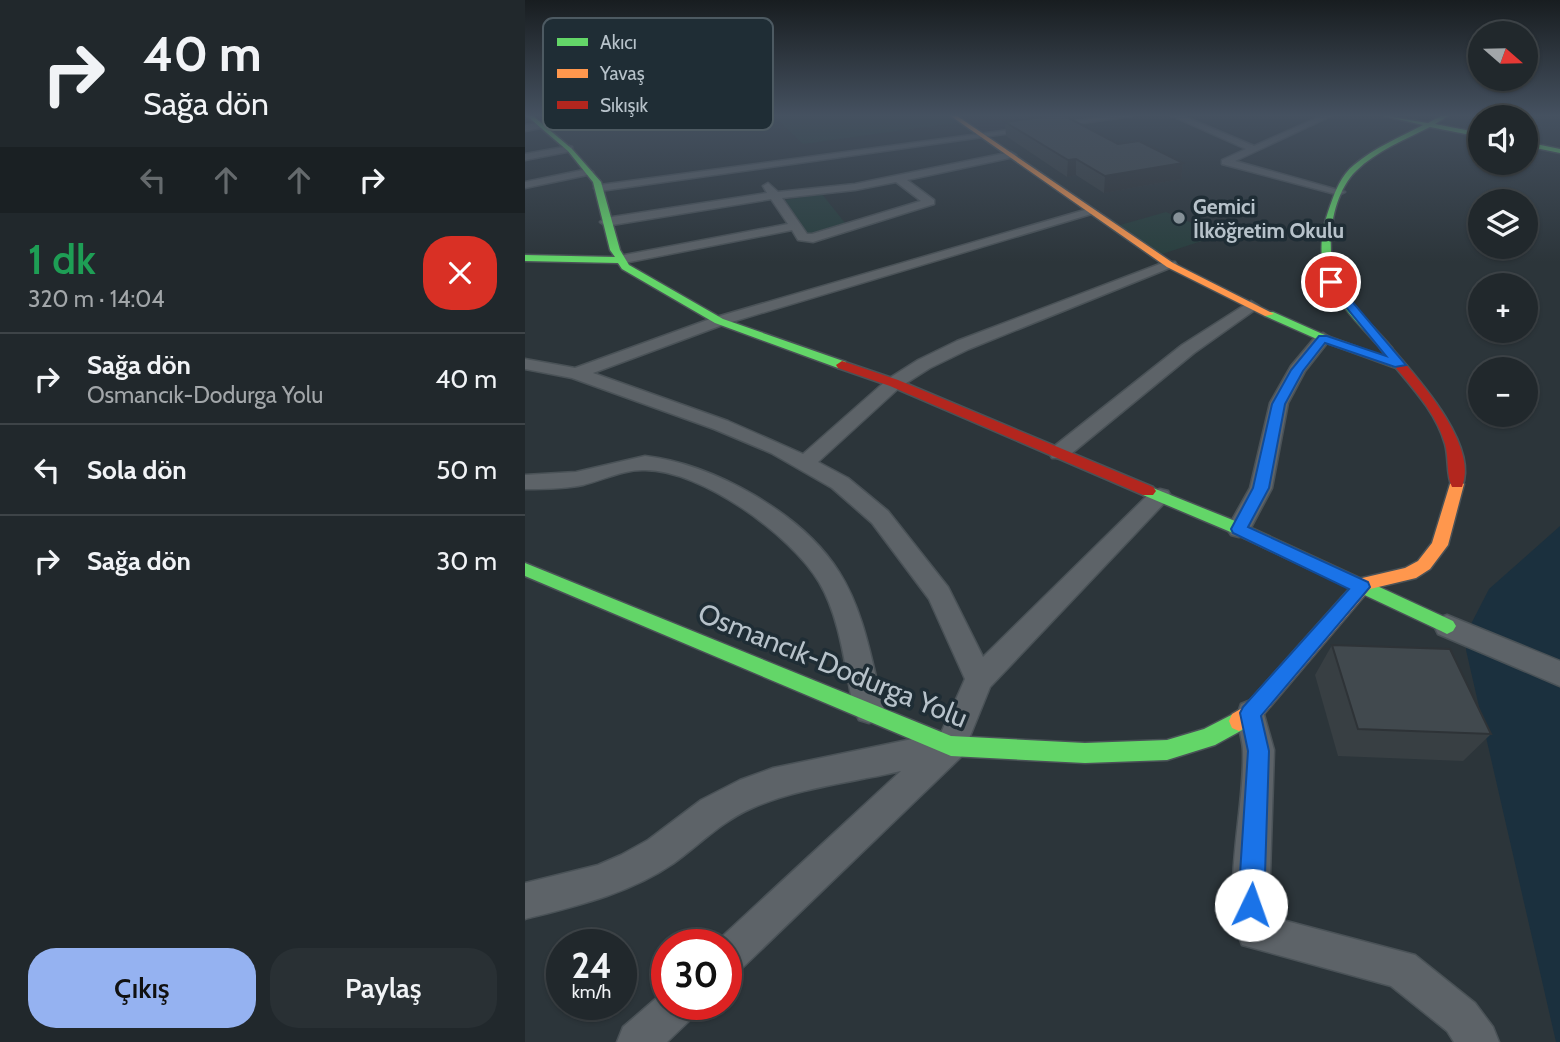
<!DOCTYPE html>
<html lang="tr">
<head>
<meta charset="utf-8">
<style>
	:root { --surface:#21282c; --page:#293034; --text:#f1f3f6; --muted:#a2a6a9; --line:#3e4448; --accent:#95b2f1 }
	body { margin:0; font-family:Cabin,sans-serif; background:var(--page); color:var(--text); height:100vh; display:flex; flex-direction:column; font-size:26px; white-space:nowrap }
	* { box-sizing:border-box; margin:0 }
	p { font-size:23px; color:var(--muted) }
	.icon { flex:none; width:38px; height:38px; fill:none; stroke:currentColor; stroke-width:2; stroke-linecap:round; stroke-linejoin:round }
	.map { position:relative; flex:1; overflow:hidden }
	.panel { display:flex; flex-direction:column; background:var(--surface); width:525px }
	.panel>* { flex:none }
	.banner { background:#21282c; color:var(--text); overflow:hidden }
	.needle { width:46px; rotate:110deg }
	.tools { position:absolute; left:943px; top:21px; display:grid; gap:14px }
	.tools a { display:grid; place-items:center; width:70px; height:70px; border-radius:50%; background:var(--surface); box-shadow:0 2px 5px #0004,0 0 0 2px var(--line); font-size:35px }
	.speed { position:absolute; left:21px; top:929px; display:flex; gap:14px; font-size:35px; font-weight:700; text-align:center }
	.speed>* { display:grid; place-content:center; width:91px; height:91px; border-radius:50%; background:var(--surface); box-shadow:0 2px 5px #0004,0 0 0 2px var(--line); line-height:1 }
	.speed small { font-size:18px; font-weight:400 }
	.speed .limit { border:10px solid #d22; background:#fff; color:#111 }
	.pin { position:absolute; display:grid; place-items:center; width:60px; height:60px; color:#fff; margin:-30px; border:4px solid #fff; border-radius:50%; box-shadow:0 2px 7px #0007 }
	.me { position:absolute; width:77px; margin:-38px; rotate:3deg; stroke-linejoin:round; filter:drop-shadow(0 0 5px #0008) }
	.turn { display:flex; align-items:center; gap:24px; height:147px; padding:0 28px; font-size:32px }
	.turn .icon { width:91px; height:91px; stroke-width:2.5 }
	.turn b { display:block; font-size:49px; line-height:60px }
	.lanes { display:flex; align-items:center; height:66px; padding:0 28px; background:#0003; justify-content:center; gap:35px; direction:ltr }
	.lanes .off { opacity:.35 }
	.round { display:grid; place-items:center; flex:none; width:74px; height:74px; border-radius:28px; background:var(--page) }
	.head { display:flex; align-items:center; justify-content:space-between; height:119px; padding:0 28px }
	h1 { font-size:42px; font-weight:600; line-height:52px; color:#1e9e55 }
	.cta { display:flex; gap:14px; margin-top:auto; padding:14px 28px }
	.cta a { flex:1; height:80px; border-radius:28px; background:var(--accent); color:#111; font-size:28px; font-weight:600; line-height:80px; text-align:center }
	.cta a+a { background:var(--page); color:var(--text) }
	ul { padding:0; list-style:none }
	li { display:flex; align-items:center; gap:21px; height:91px; padding:0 28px; border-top:2px solid var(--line) }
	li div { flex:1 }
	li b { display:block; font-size:26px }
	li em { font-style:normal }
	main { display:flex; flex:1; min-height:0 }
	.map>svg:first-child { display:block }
</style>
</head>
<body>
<main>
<section class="panel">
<div class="banner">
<div class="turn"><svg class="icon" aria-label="right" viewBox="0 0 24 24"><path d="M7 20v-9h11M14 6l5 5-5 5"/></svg><div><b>40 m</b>Sağa dön</div></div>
<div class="lanes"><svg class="icon off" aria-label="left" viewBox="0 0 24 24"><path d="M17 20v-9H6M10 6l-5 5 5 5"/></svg><svg class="icon off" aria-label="ahead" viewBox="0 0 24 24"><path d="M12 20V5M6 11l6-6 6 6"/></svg><svg class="icon off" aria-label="ahead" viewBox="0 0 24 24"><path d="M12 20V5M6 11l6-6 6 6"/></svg><svg class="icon" aria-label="right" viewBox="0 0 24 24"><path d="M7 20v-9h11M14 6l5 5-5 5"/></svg></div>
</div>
<div class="head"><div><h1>1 dk</h1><p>320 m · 14:04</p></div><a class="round" style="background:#d93025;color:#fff"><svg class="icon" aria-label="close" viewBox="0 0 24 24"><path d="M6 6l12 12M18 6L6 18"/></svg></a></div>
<ul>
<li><svg class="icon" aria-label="right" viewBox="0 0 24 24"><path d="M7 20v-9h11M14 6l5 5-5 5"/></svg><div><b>Sağa dön</b><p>Osmancık-Dodurga Yolu</p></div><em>40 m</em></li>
<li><svg class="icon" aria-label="left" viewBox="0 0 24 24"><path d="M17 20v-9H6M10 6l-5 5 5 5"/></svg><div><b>Sola dön</b></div><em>50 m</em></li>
<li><svg class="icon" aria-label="right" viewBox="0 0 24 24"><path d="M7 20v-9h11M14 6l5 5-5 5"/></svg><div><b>Sağa dön</b></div><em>30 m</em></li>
</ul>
<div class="cta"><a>Çıkış</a><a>Paylaş</a></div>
</section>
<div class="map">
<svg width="1035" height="1042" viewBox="0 0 1035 1042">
	<rect width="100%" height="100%" fill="#2c353a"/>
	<path fill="#313340" d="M571,116L577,119L456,134L431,117Z"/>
	<g fill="#293f3e">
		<path d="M249,116H439L431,117L437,122L278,144Z"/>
		<path d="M297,194L320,223L283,234L260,200Z"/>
		<path d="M641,212L695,235L631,256L588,227Z"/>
	</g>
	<path fill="#1b303e" d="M1035,526V1042H1031L941,650L945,626L964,589Z"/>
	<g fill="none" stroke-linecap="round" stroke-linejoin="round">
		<defs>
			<g id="street">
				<path d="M587,116H607L75,191L69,188L75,185Z"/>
				<path d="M647,116H658L729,146L796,116H806L710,161L820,192L814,195L697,164V160L721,149Z"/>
				<path d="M18,122L22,125L21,127L0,131V125Z"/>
				<path d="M44,146L47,147V151L0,160V154Z"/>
				<path d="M486,152L491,155L489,157L382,180L409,200V204L288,242L273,240L267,230L94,264L87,260L89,257L263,224L246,199L81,226L75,222L81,218L242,193L238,186L243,183L253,192L330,184ZM371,182L396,201L287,234H282L257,198L330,190Z"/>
				<path d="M63,169L68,172L67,174L0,188V182Z"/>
				<path d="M563,209L573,212L200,324L68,373L203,421L278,454L363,379L393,360L432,341L640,262H650L652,265L444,349L405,368L375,387L293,462L323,478L363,511L423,587L458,657L627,491L635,489L643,491L646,496L465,687L437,756L214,971L201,977V945H188L376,771C328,782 273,788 227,808C197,821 174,845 149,863C104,894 51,906 0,919V883L73,865L96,855L123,840L176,800L215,780L248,768L416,733L440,679L404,599L347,523L307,488L246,453L189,429L47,378L0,369V359L50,368L188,318Z"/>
				<path d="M726,301L734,306L731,309L669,353L541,458H527L524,453L527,448L657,345Z"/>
				<path d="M798,333L806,338L780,371L763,403L747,488L722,535L714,537L706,535L702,529L725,488L745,403L766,366L792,335Z"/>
				<path d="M120,456C188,464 277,513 314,572C340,613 347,664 359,710L354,720L344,723L334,720L329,710C320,669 316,619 294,582C266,535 176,470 120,470C99,469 78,480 58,485C39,489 19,489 0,489V475L51,472Z"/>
				<path d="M922,615L1035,661V686L913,634L909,626L913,618Z"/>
				<path d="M726,700L736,704L749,750L744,905L746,917L890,955L950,1003L968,1027L974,1042H929L922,1031L866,986L717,945C695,892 720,810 718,752C718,735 708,721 716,704Z"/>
				<path d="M142,989V1004H173L167,1018L142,1042H92L98,1027Z"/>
			</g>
			<g id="fast">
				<path d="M2,116H8L47,149L76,182L95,250L104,265L198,319L321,362V368H313L190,323L97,269L93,263L0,261V255L90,257L85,250L68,182L43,151Z"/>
				<path d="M859,116L903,123L916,116H923L910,124L956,133V137L905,127C881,139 851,151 831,171C805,196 798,255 815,286C828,310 850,327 867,348L861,351L857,350C814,302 780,275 805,206C810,192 816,175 829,165C849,148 875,137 898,125Z"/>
				<path d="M1001,142L1035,149V153L1001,146Z"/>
				<path d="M740,312H748L802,336L881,365L875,369L871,368L794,340L740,316Z"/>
				<path d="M623,486L720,525L928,621L931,626L928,631L922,634L916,631L708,533L618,495L615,491L618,487Z"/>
				<path d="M0,563L426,736L560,743L642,740L679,729L714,711L721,714L724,721L721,728L690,745L642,760L560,763L426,756L0,576Z"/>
			</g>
			<g id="slow">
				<path d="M426,116H432L648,263L749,314L740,316L642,267Z"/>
				<path d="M932,479L939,484L923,545L905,569L891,578L845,589L733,721L714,731L707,728L704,721L707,714L719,707L833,579L880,568L893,561L907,543L925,484Z"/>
			</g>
			<g id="jam">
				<path d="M861,345L865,346C890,375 955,445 937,487H927C921,475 924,458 920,444C909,406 878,379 855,348Z"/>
				<path d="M317,361L373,380L628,487L631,491L628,495H618L365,386L313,368L311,365Z"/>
			</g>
		</defs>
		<use href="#street" stroke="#4a5257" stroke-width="3"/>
		<use href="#fast" stroke="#4a5257" stroke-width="3"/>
		<use href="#slow" stroke="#4a5257" stroke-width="3"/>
		<use href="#jam" stroke="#4a5257" stroke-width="3"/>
		<use href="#street" fill="#5d6368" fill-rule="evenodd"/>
		<use href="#fast" fill="#63d668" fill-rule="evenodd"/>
		<use href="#slow" fill="#ff974d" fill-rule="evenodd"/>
		<use href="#jam" fill="#b3261e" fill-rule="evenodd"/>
	</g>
	<g fill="#383f43">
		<path d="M480,122L593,144L658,163L656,179L579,193L551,175L542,177L481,136Z"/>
		<path d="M807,645L966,734L938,761L813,756L790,675Z"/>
	</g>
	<g fill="#2e3337">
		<path d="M551,159V175L542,177L543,160Z"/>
		<path d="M658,163L656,179L579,193L580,176Z"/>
	</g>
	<g fill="#41494e" stroke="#2e3337" stroke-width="2">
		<path d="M524,116H540L593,144L614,141L658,163L580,176L551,159L543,160L480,122Z"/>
		<path d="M807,645L925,649L966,734L833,729Z"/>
	</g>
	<linearGradient id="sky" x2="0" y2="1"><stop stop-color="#181d20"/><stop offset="0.44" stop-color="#455160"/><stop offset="1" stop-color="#455160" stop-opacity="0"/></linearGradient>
	<rect width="1035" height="262" fill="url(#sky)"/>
	<path fill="#1a73e8" stroke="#114b97" stroke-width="2" d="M802,280H809L881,365L870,367L800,343L778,371L760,404L744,488L723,527L843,582L845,587L736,716L744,751L739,905L735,914L726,918L717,914L713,905L723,751L715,713L718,707L824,589L708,533L706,529L728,488L747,404L766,370L794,336H802L861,356L802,284Z"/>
	<circle fill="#869198" stroke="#1f2d35" stroke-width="2.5" cx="654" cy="218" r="7"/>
	<g text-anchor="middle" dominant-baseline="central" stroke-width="7" stroke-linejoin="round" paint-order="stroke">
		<g font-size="21" font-weight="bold" fill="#b7c2ca" stroke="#1f2d35" text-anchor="start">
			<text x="668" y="206">Gemici<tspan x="668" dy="24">İlköğretim Okulu</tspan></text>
		</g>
		<g font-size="28" fill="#b7c2ca" stroke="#1f2d35">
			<text transform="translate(308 665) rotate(22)">Osmancık-Dodurga Yolu</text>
		</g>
	</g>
	<rect x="18" y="18" width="230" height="112" rx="10" fill="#1f2d35" stroke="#4d5a62" stroke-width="2"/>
	<rect x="32" y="38" width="31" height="8" fill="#63d668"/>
	<rect x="32" y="69" width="31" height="9" fill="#ff974d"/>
	<rect x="32" y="101" width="31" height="8" fill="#b3261e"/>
	<g font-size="19" fill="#b7c2ca">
		<text x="75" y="49">Akıcı</text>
		<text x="75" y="80">Yavaş</text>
		<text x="75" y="112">Sıkışık</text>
	</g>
</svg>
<div class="tools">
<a><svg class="needle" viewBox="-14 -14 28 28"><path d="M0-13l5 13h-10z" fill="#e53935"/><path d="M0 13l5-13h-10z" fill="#a2a6a9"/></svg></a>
<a><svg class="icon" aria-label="sound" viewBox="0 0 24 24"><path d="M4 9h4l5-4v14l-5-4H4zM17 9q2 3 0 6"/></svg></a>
<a><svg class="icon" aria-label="layers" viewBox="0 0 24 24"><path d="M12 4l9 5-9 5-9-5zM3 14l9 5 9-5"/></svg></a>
<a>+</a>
<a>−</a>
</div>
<div class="speed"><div>24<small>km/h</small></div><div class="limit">30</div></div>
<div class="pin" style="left:806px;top:282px;background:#d93025"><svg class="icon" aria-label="arrive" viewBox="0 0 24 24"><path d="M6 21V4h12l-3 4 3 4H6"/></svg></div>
<svg class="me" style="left:726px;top:905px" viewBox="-20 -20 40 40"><circle r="19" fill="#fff"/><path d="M0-13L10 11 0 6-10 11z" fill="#1a73e8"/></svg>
</div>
</main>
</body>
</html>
